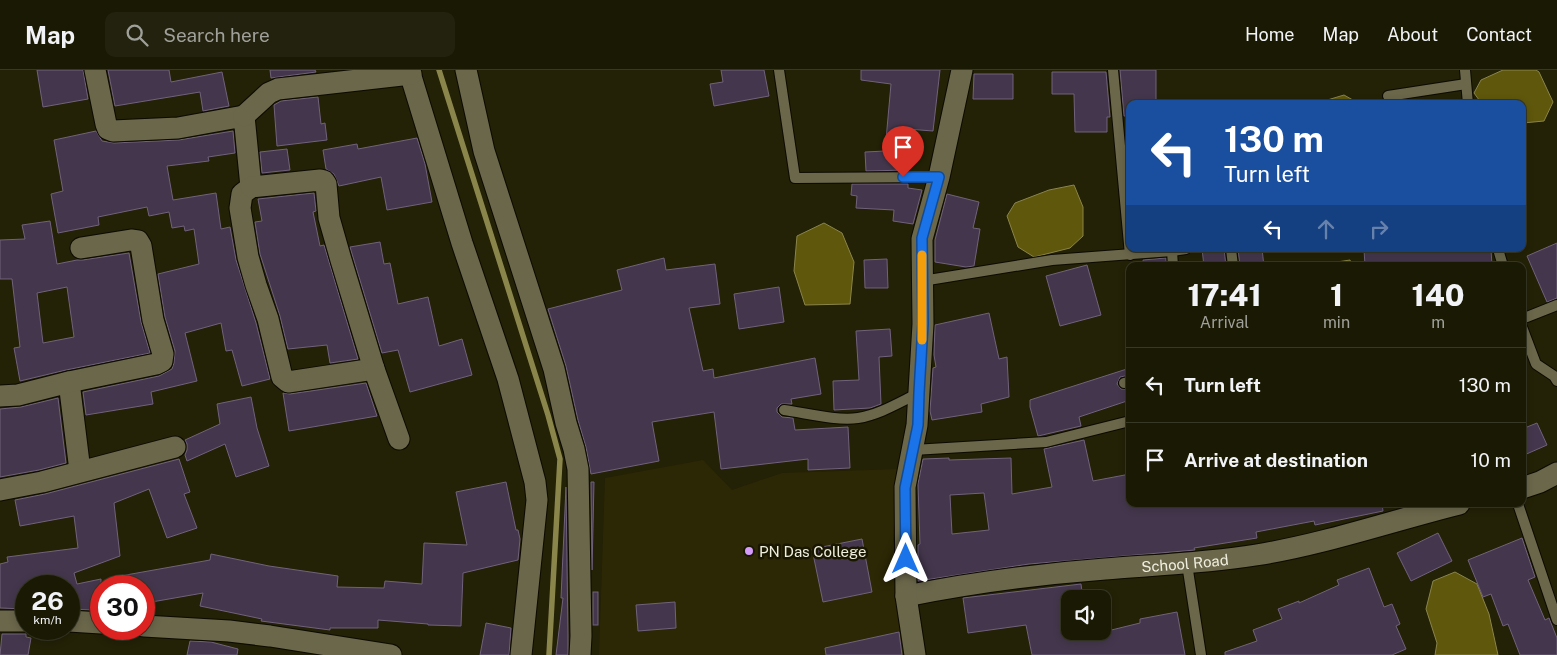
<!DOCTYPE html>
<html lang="en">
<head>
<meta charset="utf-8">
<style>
	:root { --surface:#1a1904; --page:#23220e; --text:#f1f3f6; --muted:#9fa09a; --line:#383826 }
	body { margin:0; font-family:"Public Sans",sans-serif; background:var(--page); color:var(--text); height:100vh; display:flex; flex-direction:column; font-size:19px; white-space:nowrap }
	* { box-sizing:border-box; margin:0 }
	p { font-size:16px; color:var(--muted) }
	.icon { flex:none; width:28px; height:28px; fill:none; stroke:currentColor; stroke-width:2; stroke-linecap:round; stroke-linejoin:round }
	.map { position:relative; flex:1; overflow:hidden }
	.sheet { position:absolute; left:1126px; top:192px; width:400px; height:245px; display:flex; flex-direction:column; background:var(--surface); border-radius:10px; box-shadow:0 2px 8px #0003,0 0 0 1px var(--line) }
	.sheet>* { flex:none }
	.top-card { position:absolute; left:1126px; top:30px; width:400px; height:152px; border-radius:10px; box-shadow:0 2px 8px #0003,0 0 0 1px var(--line); background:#1a4fa0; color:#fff; overflow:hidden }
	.fabs { position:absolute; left:1061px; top:520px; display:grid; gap:10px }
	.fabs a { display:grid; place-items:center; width:50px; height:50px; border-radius:10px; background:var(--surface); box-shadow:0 2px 8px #0003,0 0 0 1px var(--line); font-size:25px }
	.speed { position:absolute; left:15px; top:505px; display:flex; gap:10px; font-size:25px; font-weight:700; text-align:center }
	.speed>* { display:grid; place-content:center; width:65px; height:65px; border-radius:50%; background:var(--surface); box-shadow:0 2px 8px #0003,0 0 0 1px var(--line); line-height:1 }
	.speed small { font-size:12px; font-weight:400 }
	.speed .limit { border:8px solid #d22; background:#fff; color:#111 }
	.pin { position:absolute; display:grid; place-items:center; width:42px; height:42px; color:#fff; margin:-51px -21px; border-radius:50% 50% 50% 0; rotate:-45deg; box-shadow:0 0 5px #0007 }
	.pin .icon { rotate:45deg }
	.me { position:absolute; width:55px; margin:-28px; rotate:0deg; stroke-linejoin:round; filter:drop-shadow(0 0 4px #0008) }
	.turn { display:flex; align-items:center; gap:18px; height:105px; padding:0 15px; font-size:22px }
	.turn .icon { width:65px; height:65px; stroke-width:2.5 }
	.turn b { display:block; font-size:35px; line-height:42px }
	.lanes { display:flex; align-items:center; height:48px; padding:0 15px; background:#0003; justify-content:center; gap:25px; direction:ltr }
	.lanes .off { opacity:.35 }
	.eta { display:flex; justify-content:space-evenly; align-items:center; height:85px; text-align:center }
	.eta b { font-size:30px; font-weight:800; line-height:35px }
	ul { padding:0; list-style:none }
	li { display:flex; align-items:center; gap:15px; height:75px; padding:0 15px; border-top:1px solid var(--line) }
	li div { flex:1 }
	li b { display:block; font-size:19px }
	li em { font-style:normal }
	header { display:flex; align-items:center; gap:30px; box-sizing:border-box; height:70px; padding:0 25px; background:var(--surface); border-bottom:1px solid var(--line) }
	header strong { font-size:24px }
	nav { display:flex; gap:28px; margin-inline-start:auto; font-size:18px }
	.search { width:350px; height:45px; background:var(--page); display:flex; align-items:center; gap:12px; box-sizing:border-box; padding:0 18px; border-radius:10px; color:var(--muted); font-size:19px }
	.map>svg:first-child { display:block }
</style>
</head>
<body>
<header>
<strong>Map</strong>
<div class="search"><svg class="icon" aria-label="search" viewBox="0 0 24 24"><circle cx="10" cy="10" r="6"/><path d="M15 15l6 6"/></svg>Search here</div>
<nav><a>Home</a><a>Map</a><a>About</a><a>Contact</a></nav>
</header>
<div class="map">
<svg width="1557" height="585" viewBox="0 0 1557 585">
	<rect width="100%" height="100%" fill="#232106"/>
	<path fill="#2c2805" d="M703,390L732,420L782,403L898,399L893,470L909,576L912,585H599L605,408Z"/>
	<g fill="#5f570b" stroke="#8a854b">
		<path d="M1503,0H1536L1539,2L1553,32L1544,51L1523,53L1522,34H1482L1474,23L1481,10Z"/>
		<path d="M1344,25L1360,34H1314Z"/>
		<path d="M1074,115L1083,137V166L1070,178L1034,187L1018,177L1007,146L1015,133L1049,120Z"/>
		<path d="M824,153L842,163L854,192L850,234L805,235L794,201L797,166Z"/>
		<path d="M1350,190L1352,196H1311Z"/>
		<path d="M1455,502L1477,514L1489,544L1498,585H1435L1437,573L1426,539L1433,511Z"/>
	</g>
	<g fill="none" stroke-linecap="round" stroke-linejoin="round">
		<path stroke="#8a854b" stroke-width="5.5" d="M439,0L548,345L560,389L549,585"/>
	</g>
	<g fill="#44374d" stroke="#70627b" fill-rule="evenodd">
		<path d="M37,0H83L88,29L43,37Z"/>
		<path d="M108,0H169L171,12L222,2L229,36L203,41L200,22L115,36Z"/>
		<path d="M270,0H315L316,2L271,8Z"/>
		<path d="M721,0H764L769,26L714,36L710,14L723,12Z"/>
		<path d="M861,0H940L933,61L907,59L908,100L866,101L865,82L885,81L891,14L861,10Z"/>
		<path d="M1120,0H1156V34H1130V46H1124Z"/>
		<path d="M1052,2H1106L1110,47H1107V62H1075L1074,24H1052Z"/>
		<path d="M974,4H1013V29H973Z"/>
		<path d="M318,27L321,54L325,53L327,70L277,76L274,35L281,31Z"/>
		<path d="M96,61L102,71L114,73L179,70L233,61L235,83L208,87L209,91L167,96L173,130L216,123L221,159L230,157L236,190L256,253L270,309L242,316L232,280L226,281L221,253L185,263L197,311L151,322L153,334L86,345L83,322L159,306L172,299L174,293L175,281L165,247L158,204L199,194L194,159L185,161L184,156L172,158L169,142L149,146L147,137L98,147L99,155L58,163L51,124L63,121L54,70Z"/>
		<path d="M417,68L425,94L432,132L387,140L381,107L339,116L334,104L326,99L323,80L357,74L358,79Z"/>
		<path d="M287,79L290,100L262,103L260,82Z"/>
		<path d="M852,114H908V118L922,120L913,154L893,151L894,140L856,138L857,126L851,125Z"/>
		<path d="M314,123L316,141L313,142L320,176L324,175L358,289L330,293L327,275L288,279L280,246L260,184L255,152L262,151L258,129Z"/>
		<path d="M947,124L979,132L973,158L980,159L974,196L966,197L935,192V170Z"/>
		<path d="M50,151L57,194L77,190H83L129,183L141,252L150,283L66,300L20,311L14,278L20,277L12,209H0V170L25,169L22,155ZM67,217L74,267L43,273L37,223Z"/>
		<path d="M380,172L384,194L390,193L398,234L428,227L439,276L462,269L472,305L410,322L398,280L382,283L350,177Z"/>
		<path d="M1557,173V228L1547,232L1527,186Z"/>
		<path d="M1202,179H1224L1226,196H1204Z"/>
		<path d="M1238,179H1262L1264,196H1240Z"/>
		<path d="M1364,179H1397L1398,182L1441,179H1491L1492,196H1365Z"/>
		<path d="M664,188L666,200L715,194L720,234L689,238L703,301L713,299L714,308L815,288L821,324L791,329L792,334H781L777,338V342L782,347L793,348L795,360L848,357L850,398L808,400V389L721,399L714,342L652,352L659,391L591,404L586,377L578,350L566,296L548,239L622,220L617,200Z"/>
		<path d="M1166,188V196H1144L1143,190Z"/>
		<path d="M887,189L888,218H865L864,190Z"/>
		<path d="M1087,195L1101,245L1060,256L1046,206Z"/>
		<path d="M779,217L784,252L739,259L734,224Z"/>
		<path d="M989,243L999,289L1007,287L1009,327L981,334L982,342L932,350L930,341L933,298L936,297L934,285L935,255Z"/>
		<path d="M890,259L892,286L879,287L881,334L870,338L834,340L833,311L859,310L856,261Z"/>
		<path d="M1130,298V305L1120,307L1117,314L1121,319H1130V330L1079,347L1081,356L1038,366L1030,337V330Z"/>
		<path d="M366,313L377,346L289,361L283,323L290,324Z"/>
		<path d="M251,327L257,358L269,396L236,407L225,374L187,391L185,385L187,380V374L185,370L220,354L217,334Z"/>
		<path d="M58,328L66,393L39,400L0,407V339L21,337Z"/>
		<path d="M1537,353L1547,375L1522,386V359Z"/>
		<path d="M1084,370L1093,411L1130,404V434H1382L1383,441L1315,455L1314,451L1256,462L1257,468L1194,478L1195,480L1029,494L918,511V475L920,474L918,414L923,389L949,388V390L1011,388L1012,424L1052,417L1044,379ZM984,423L989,460L952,464L950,425Z"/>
		<path d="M179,389L190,422L184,424L197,458L167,468L149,419L114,433L120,486L74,503L77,514L101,509V539L92,540L69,539V516H26V539L0,538V494L8,492L7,487L78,478L74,446L20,456L15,430L45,424Z"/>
		<path d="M506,412L516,460H518L520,469L518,490L463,503L461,556L428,555V554L378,550V558H330V560L261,551L262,549L200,536L203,523L146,533L144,516H110L109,508L210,490L211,484L269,496L338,506L337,517L384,518L385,511L422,514L424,473L467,475L456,422Z"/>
		<path d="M591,412H594L592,500Z"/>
		<path d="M566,417L568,566V585H556L563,528H561Z"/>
		<path d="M1438,463L1452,491L1411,511L1397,483Z"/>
		<path d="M1522,468L1535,507L1528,510L1545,550L1549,548L1557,568V585H1520L1508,554L1503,556L1491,524L1483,527L1468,490Z"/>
		<path d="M862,469L872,522L823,532L812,479Z"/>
		<path d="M1369,498L1384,537L1392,534L1400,554L1396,556L1406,579L1392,585H1225V582L1257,571L1253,560L1282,549L1278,539L1299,531V533L1339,515L1337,510Z"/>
		<path d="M1081,514L1083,529H1070V561H1086L1087,566L1140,553V549L1177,542L1185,585H1032L1026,555L968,563L963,528Z"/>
		<rect x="593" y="522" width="5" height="33"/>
		<path d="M675,532L676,558L638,561L636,535Z"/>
		<path d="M486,553L511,558L509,585H480Z"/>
		<path d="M899,562L902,585H826L825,578Z"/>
		<path d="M26,564V567L31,568L28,585H0L2,564Z"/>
		<path d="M190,571L211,572L238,579L237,585H187Z"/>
	</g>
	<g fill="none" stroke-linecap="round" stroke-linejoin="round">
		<defs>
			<g id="lane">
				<path d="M779,0L795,108L939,107"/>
				<path d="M1113,0L1130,185"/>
				<path d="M1465,0L1468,34"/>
				<path d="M1388,26L1466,14"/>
				<path d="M1231,179L1233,196"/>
				<path d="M1498,179L1503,196"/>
				<path d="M1172,181L1173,196"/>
				<path d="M922,211L1052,190L1172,181L1186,179"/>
				<path d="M1522,249L1557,235"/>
				<path d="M1522,257L1536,294L1554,306L1557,311"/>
				<path d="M1124,313L1130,312"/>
				<path d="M784,340C806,343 836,351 858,348C879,345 900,332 919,323"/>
				<path d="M913,380L1046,372L1126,352"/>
				<path d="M1518,434L1557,550"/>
				<path d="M1187,494L1201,585"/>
			</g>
			<g id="street">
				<path d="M95,0L106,54L108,59L113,61L178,58L244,46L251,117L242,124L240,138L248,187L256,215L268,249L282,307L288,312L374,299"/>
				<path d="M409,0L462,173L508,309L535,412L537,430L521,585"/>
				<path d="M466,0L484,81L554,299L566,353L574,379L578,399L581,566L580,585"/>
				<path d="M244,46L269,23L278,19L411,4"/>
				<path d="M251,117L320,110L324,111L326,114L329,148L341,190L374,299L399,369"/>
				<path d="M69,312L80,401"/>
				<path d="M0,326L18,325L69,312L156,294L162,291L163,284L153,250L141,176L138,171L131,170L81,178"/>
				<path d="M1522,418L1540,412L1557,403"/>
				<path d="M0,420L42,412L175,377"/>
				<path id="s1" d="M906,526C971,513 1039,504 1105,499C1156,495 1206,493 1256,485C1325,474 1391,451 1459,434"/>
				<path d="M0,551H26"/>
				<path d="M69,551L101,553"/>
				<path d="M144,556L229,561L270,566L391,585"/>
				<path d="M915,585L906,526L905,417L917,355L923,254L922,169L939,107L962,0"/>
			</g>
		</defs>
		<use href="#lane" stroke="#0d0a00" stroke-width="12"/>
		<use href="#street" stroke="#0d0a00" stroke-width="23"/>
		<use href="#lane" stroke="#6a674b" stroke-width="10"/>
		<use href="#street" stroke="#6a674b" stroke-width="21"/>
	</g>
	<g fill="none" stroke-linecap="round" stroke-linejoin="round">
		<defs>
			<path id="route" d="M903,107H939L922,168L923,254L919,323L918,355L905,418L906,489"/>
		</defs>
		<use href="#route" stroke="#114b97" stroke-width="12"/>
		<use href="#route" stroke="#1a73e8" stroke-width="9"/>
		<path stroke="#f59e0b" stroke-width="9" d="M922,270V185"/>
	</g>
	<circle fill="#d59cfb" stroke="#1a1700" stroke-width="2" cx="749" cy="481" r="5"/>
	<g text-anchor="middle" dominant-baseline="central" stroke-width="5" stroke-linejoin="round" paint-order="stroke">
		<g font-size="15" fill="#f0efdf" stroke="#1a1700" text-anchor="start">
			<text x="759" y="481">PN Das College</text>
		</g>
		<g font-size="15" fill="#f0efdf" stroke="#1a1700">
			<text stroke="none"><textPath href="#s1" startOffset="281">School Road</textPath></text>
		</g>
	</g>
</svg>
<div class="fabs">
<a><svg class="icon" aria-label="sound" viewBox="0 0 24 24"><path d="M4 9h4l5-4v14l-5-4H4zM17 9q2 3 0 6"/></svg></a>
</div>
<div class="speed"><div>26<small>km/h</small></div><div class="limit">30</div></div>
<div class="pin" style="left:903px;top:107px;background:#d93025"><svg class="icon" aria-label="arrive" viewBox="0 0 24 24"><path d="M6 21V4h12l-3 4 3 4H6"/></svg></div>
<svg class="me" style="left:906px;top:489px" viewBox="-20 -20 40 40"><path d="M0-17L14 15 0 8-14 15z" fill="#1a73e8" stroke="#fff" stroke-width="4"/></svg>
<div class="top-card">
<div class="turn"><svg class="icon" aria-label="left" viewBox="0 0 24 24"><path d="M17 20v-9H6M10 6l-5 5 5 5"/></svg><div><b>130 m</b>Turn left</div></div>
<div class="lanes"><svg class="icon" aria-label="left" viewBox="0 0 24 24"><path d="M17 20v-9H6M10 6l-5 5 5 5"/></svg><svg class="icon off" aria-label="ahead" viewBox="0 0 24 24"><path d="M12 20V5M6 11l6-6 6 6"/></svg><svg class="icon off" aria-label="right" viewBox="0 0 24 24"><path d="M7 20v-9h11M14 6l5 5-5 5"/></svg></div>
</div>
<section class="sheet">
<div class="eta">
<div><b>17:41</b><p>Arrival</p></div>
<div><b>1</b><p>min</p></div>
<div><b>140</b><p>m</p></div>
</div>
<ul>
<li><svg class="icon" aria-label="left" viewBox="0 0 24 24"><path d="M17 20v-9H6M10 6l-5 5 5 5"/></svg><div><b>Turn left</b></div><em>130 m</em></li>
<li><svg class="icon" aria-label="arrive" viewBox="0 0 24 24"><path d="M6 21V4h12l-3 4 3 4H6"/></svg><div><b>Arrive at destination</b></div><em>10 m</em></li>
</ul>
</section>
</div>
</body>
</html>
